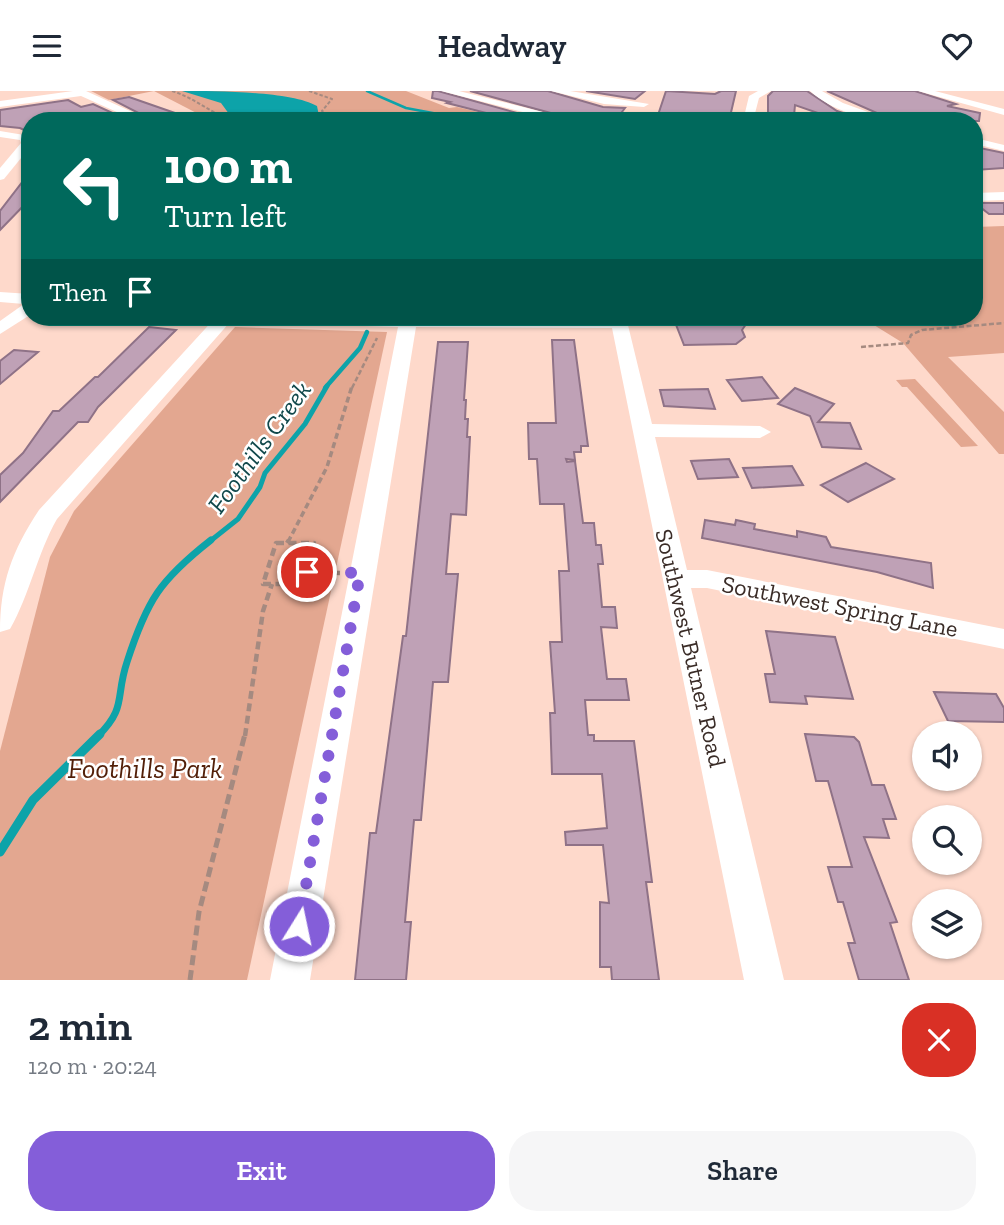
<!DOCTYPE html>
<html lang="en">
<head>
<meta charset="utf-8">
<style>
	:root { --surface:#fff; --page:#f6f6f7; --text:#1f2937; --muted:#747a83; --accent:#845ed9 }
	body { margin:0; font-family:"Zilla Slab",serif; background:var(--page); color:var(--text); height:100vh; display:flex; flex-direction:column; font-size:26px; white-space:nowrap }
	* { box-sizing:border-box; margin:0 }
	p { font-size:23px; color:var(--muted) }
	.icon { flex:none; width:38px; height:38px; fill:none; stroke:currentColor; stroke-width:2; stroke-linecap:round; stroke-linejoin:round }
	.map { position:relative; height:889px; overflow:hidden }
	.panel { display:flex; flex-direction:column; background:var(--surface); flex:1 }
	.panel>* { flex:none }
	.hud { position:absolute; left:21px; top:21px; width:962px; height:214px; border-radius:28px; box-shadow:0 2px 5px #0004; background:#00695c; color:#fff; overflow:hidden }
	.controls { position:absolute; left:912px; top:630px; display:grid; gap:14px }
	.controls a { display:grid; place-items:center; width:70px; height:70px; border-radius:50%; background:var(--surface); box-shadow:0 2px 5px #0004; font-size:35px }
	.pin { position:absolute; display:grid; place-items:center; width:60px; height:60px; color:#fff; margin:-30px; border:4px solid #fff; border-radius:50%; box-shadow:0 2px 7px #0007 }
	.me { position:absolute; width:77px; margin:-38px; rotate:10deg; stroke-linejoin:round; filter:drop-shadow(0 0 5px #0008) }
	.turn { display:flex; align-items:center; gap:24px; height:147px; padding:0 28px; font-size:32px }
	.turn .icon { width:91px; height:91px; stroke-width:2.5 }
	.turn b { display:block; font-size:49px; line-height:60px }
	.then { display:flex; align-items:center; height:66px; padding:0 28px; background:#0003; gap:14px; font-size:26px }
	.round { display:grid; place-items:center; flex:none; width:74px; height:74px; border-radius:28px; background:var(--page) }
	.summary { display:flex; align-items:center; justify-content:space-between; height:119px; padding:0 28px }
	h1 { font-size:42px; font-weight:600; line-height:52px }
	.button { display:flex; gap:14px; margin-top:auto; padding:14px 28px }
	.button a { flex:1; height:80px; border-radius:28px; background:var(--accent); color:#fff; font-size:28px; font-weight:600; line-height:80px; text-align:center }
	.button a+a { background:var(--page); color:var(--text) }
	header { display:flex; justify-content:space-between; align-items:center; height:91px; padding:0 28px; background:var(--surface); font-size:32px; font-weight:600 }
	.map>svg:first-child { display:block }
</style>
</head>
<body>
<header><svg class="icon" aria-label="menu" viewBox="0 0 24 24"><path d="M4 6h16M4 12h16M4 18h16"/></svg>Headway<svg class="icon" aria-label="heart" viewBox="0 0 24 24"><path d="M12 20l-8-8c-3-5 5-10 8-4 3-6 11-1 8 4z"/></svg></header>
<div class="map">
<svg width="1004" height="889" viewBox="0 0 1004 889">
	<rect width="100%" height="100%" fill="#fed9cb"/>
	<g fill="#e3a790">
		<path d="M91,0H406L449,17L457,16L516,30H212L154,0L109,9Z"/>
		<path d="M1004,135V262L948,266L1004,321V363H999L903,252L861,226H975V136Z"/>
		<path d="M235,236L387,241L247,889H0V660L50,466L74,420Z"/>
		<path d="M915,288L978,355L961,356L907,296H902L896,289Z"/>
	</g>
	<path fill="#0da3a9" d="M182,0C215,0 291,0 317,15L320,30H249L232,27L221,12Z"/>
	<g fill="none" stroke-linecap="round" stroke-linejoin="round">
		<path stroke="#0da3a9" stroke-width="2.5" d="M367,0L406,17L475,30"/>
		<path stroke="#0da3a9" stroke-width="4.5" d="M325,297L360,257L367,241"/>
		<path stroke="#0da3a9" stroke-width="5" d="M209,451L238,428L260,396L265,382L305,333L327,295"/>
		<path stroke="#0da3a9" stroke-width="7" d="M98,645C127,616 115,607 127,571C147,509 160,489 211,449"/>
		<path stroke="#0da3a9" stroke-width="9" d="M0,761L33,709L100,643"/>
	</g>
	<g fill="#bfa1b6" stroke="#8f7287" stroke-width="2">
		<path d="M433,0H438L546,30H518L447,12L450,11L432,7Z"/>
		<path d="M470,0H548L603,16L625,17L615,30H580Z"/>
		<path d="M586,0H645L635,8Z"/>
		<path d="M666,0L715,3L721,0H736L729,30L658,24Z"/>
		<path d="M773,0H807L837,20L867,30H841L795,14L794,25H790L789,30H768V5Z"/>
		<path d="M827,0H915L956,13L947,15L980,22L979,30H895Z"/>
		<path d="M129,6L175,22H172L189,30H154L113,9Z"/>
		<path d="M68,9L81,16L93,13L130,30H30V42L20,37L0,35V19Z"/>
		<path d="M975,56L1004,62V77L975,79Z"/>
		<path d="M30,81V108L0,139V120Z"/>
		<path d="M975,112H1004V123H989Z"/>
		<path d="M673,226H751L742,239L745,246L736,253L684,254Z"/>
		<path d="M149,236L176,239L98,316L88,331H78L0,411V384L23,362L53,320H59L95,286H98Z"/>
		<path d="M552,249H574L588,355H581V361H574L575,369L566,368L567,371L575,370L583,432H594L596,454H601L603,473H598L602,516H615L617,537L601,536L607,588H626L629,609H585L588,644H594V650H634L652,791H646L659,889H612L611,876H600V811L609,812L603,754H566L565,741L607,737L602,683H552L550,622H555L550,551H562L559,480H569L564,413H540L537,368H529L528,332H556Z"/>
		<path d="M438,251H468L464,309H466L465,328H468L467,346H470L466,424L451,423L446,483H458L448,591H433L421,729H414L405,831H411L406,889H355L370,742H376L403,545H406Z"/>
		<path d="M14,259L38,261L0,293V270Z"/>
		<path d="M762,286L778,307L742,310L727,289Z"/>
		<path d="M795,297L834,313L818,331L850,332L861,358L822,356L810,325L778,313Z"/>
		<path d="M708,298L715,318L664,315L660,299Z"/>
		<path d="M729,368L738,386L698,388L691,370Z"/>
		<path d="M866,372L894,388L848,411L821,394Z"/>
		<path d="M792,375L803,394L752,397L743,377Z"/>
		<path d="M705,429L735,434L736,429L755,433L754,438L797,446V440L826,446L831,456L931,472L933,497L877,481L702,447Z"/>
		<path d="M766,540L835,546L853,608L805,605L807,613L770,611L765,583H775Z"/>
		<path d="M934,601L996,603L1004,617V631L948,630Z"/>
		<path d="M805,643L854,646L859,651L872,694H884L896,728H883L889,747L864,746L897,831L890,832L909,889H859L848,852H855L843,811H838L828,776H852L828,690H816Z"/>
	</g>
	<g fill="none" stroke-linecap="round" stroke-linejoin="round">
		<g stroke="#a58a80" stroke-width="2" stroke-dasharray="3.5 2" stroke-linecap="butt">
			<path d="M172,0C195,7 212,23 234,30"/>
			<path d="M309,0L332,8L322,20L329,30"/>
		</g>
		<g stroke="#a58a80" stroke-width="2.5" stroke-dasharray="5 2.5" stroke-linecap="butt">
			<path d="M861,256L908,252L911,244L922,239L1004,232"/>
			<path d="M352,297L377,247"/>
		</g>
		<path stroke="#a58a80" stroke-width="3.5" stroke-dasharray="6 3.5" stroke-linecap="butt" d="M288,451L327,376L352,295"/>
		<g stroke="#a58a80" stroke-width="4.5" stroke-dasharray="8 4.5" stroke-linecap="butt">
			<path d="M276,452H314L303,493H263Z"/>
			<path d="M287,452L289,449"/>
			<path d="M307,481L340,482"/>
			<path d="M245,645L263,520L272,493"/>
		</g>
		<path stroke="#a58a80" stroke-width="5" stroke-dasharray="10 5" stroke-linecap="butt" d="M190,889L199,821L245,643"/>
		<g fill="#fff" fill-rule="evenodd">
			<path d="M73,0H86L152,30H137L81,5L0,16V10Z"/>
			<path d="M441,0H459L578,30H558Z"/>
			<path d="M551,0H570L649,13L644,16L604,13Z"/>
			<path d="M758,0H771L759,7L753,30H743L749,5Z"/>
			<path d="M810,0H822L843,12L893,30C865,30 831,19 810,0Z"/>
			<path d="M918,0H935L1004,18V24Z"/>
			<path d="M0,40L30,45V56L4,88L0,89V77L21,52L20,49L0,46Z"/>
			<path d="M975,47L1004,54V60L975,53Z"/>
			<path d="M1004,101V109L975,110V102Z"/>
			<path d="M0,201L30,203V224L0,243V230L24,213L0,211Z"/>
			<path d="M216,226H626L652,333L760,335L771,341L760,347L655,346L687,479H707L1004,538V558L707,497H691L784,889H744L612,237L416,236L310,889H270L398,236L230,231L57,428C37,463 30,503 10,538L0,541C0,492 12,460 39,419Z"/>
		</g>
	</g>
	<g fill="none" stroke-linecap="round" stroke-linejoin="round">
		<path stroke="#845ed9" stroke-width="12" stroke-dasharray="0 21.6" d="M299,835L360,482L307,481"/>
	</g>
	<g text-anchor="middle" dominant-baseline="central" stroke-width="5" stroke-linejoin="round" paint-order="stroke">
		<g font-size="24" fill="#3a2c27" stroke="#fff">
			<text transform="translate(840 515) rotate(11)">Southwest Spring Lane</text>
			<text transform="translate(691 557) rotate(77)">Southwest Butner Road</text>
		</g>
		<g font-size="26" font-style="italic" fill="#11484b" stroke="#fff">
			<text transform="translate(259 356) rotate(-54)">Foothills Creek</text>
		</g>
		<g font-size="28" font-style="italic" fill="#521f08" stroke="#fff">
			<text x="145" y="677">Foothills Park</text>
		</g>
	</g>
</svg>
<div class="controls">
<a><svg class="icon" aria-label="sound" viewBox="0 0 24 24"><path d="M4 9h4l5-4v14l-5-4H4zM17 9q2 3 0 6"/></svg></a>
<a><svg class="icon" aria-label="search" viewBox="0 0 24 24"><circle cx="10" cy="10" r="6"/><path d="M15 15l6 6"/></svg></a>
<a><svg class="icon" aria-label="layers" viewBox="0 0 24 24"><path d="M12 4l9 5-9 5-9-5zM3 14l9 5 9-5"/></svg></a>
</div>
<div class="pin" style="left:307px;top:481px;background:#d93025"><svg class="icon" aria-label="arrive" viewBox="0 0 24 24"><path d="M6 21V4h12l-3 4 3 4H6"/></svg></div>
<svg class="me" style="left:299px;top:835px" viewBox="-20 -20 40 40"><circle r="17" fill="#845ed9" stroke="#fff" stroke-width="3"/><path d="M0-11L8 9 0 5-8 9z" fill="#fff"/></svg>
<div class="hud">
<div class="turn"><svg class="icon" aria-label="left" viewBox="0 0 24 24"><path d="M17 20v-9H6M10 6l-5 5 5 5"/></svg><div><b>100 m</b>Turn left</div></div>
<div class="then">Then<svg class="icon" aria-label="arrive" viewBox="0 0 24 24"><path d="M6 21V4h12l-3 4 3 4H6"/></svg></div>
</div>
</div>
<section class="panel">
<div class="summary"><div><h1>2 min</h1><p>120 m · 20:24</p></div><a class="round" style="background:#d93025;color:#fff"><svg class="icon" aria-label="close" viewBox="0 0 24 24"><path d="M6 6l12 12M18 6L6 18"/></svg></a></div>
<div class="button"><a>Exit</a><a>Share</a></div>
</section>
</body>
</html>
